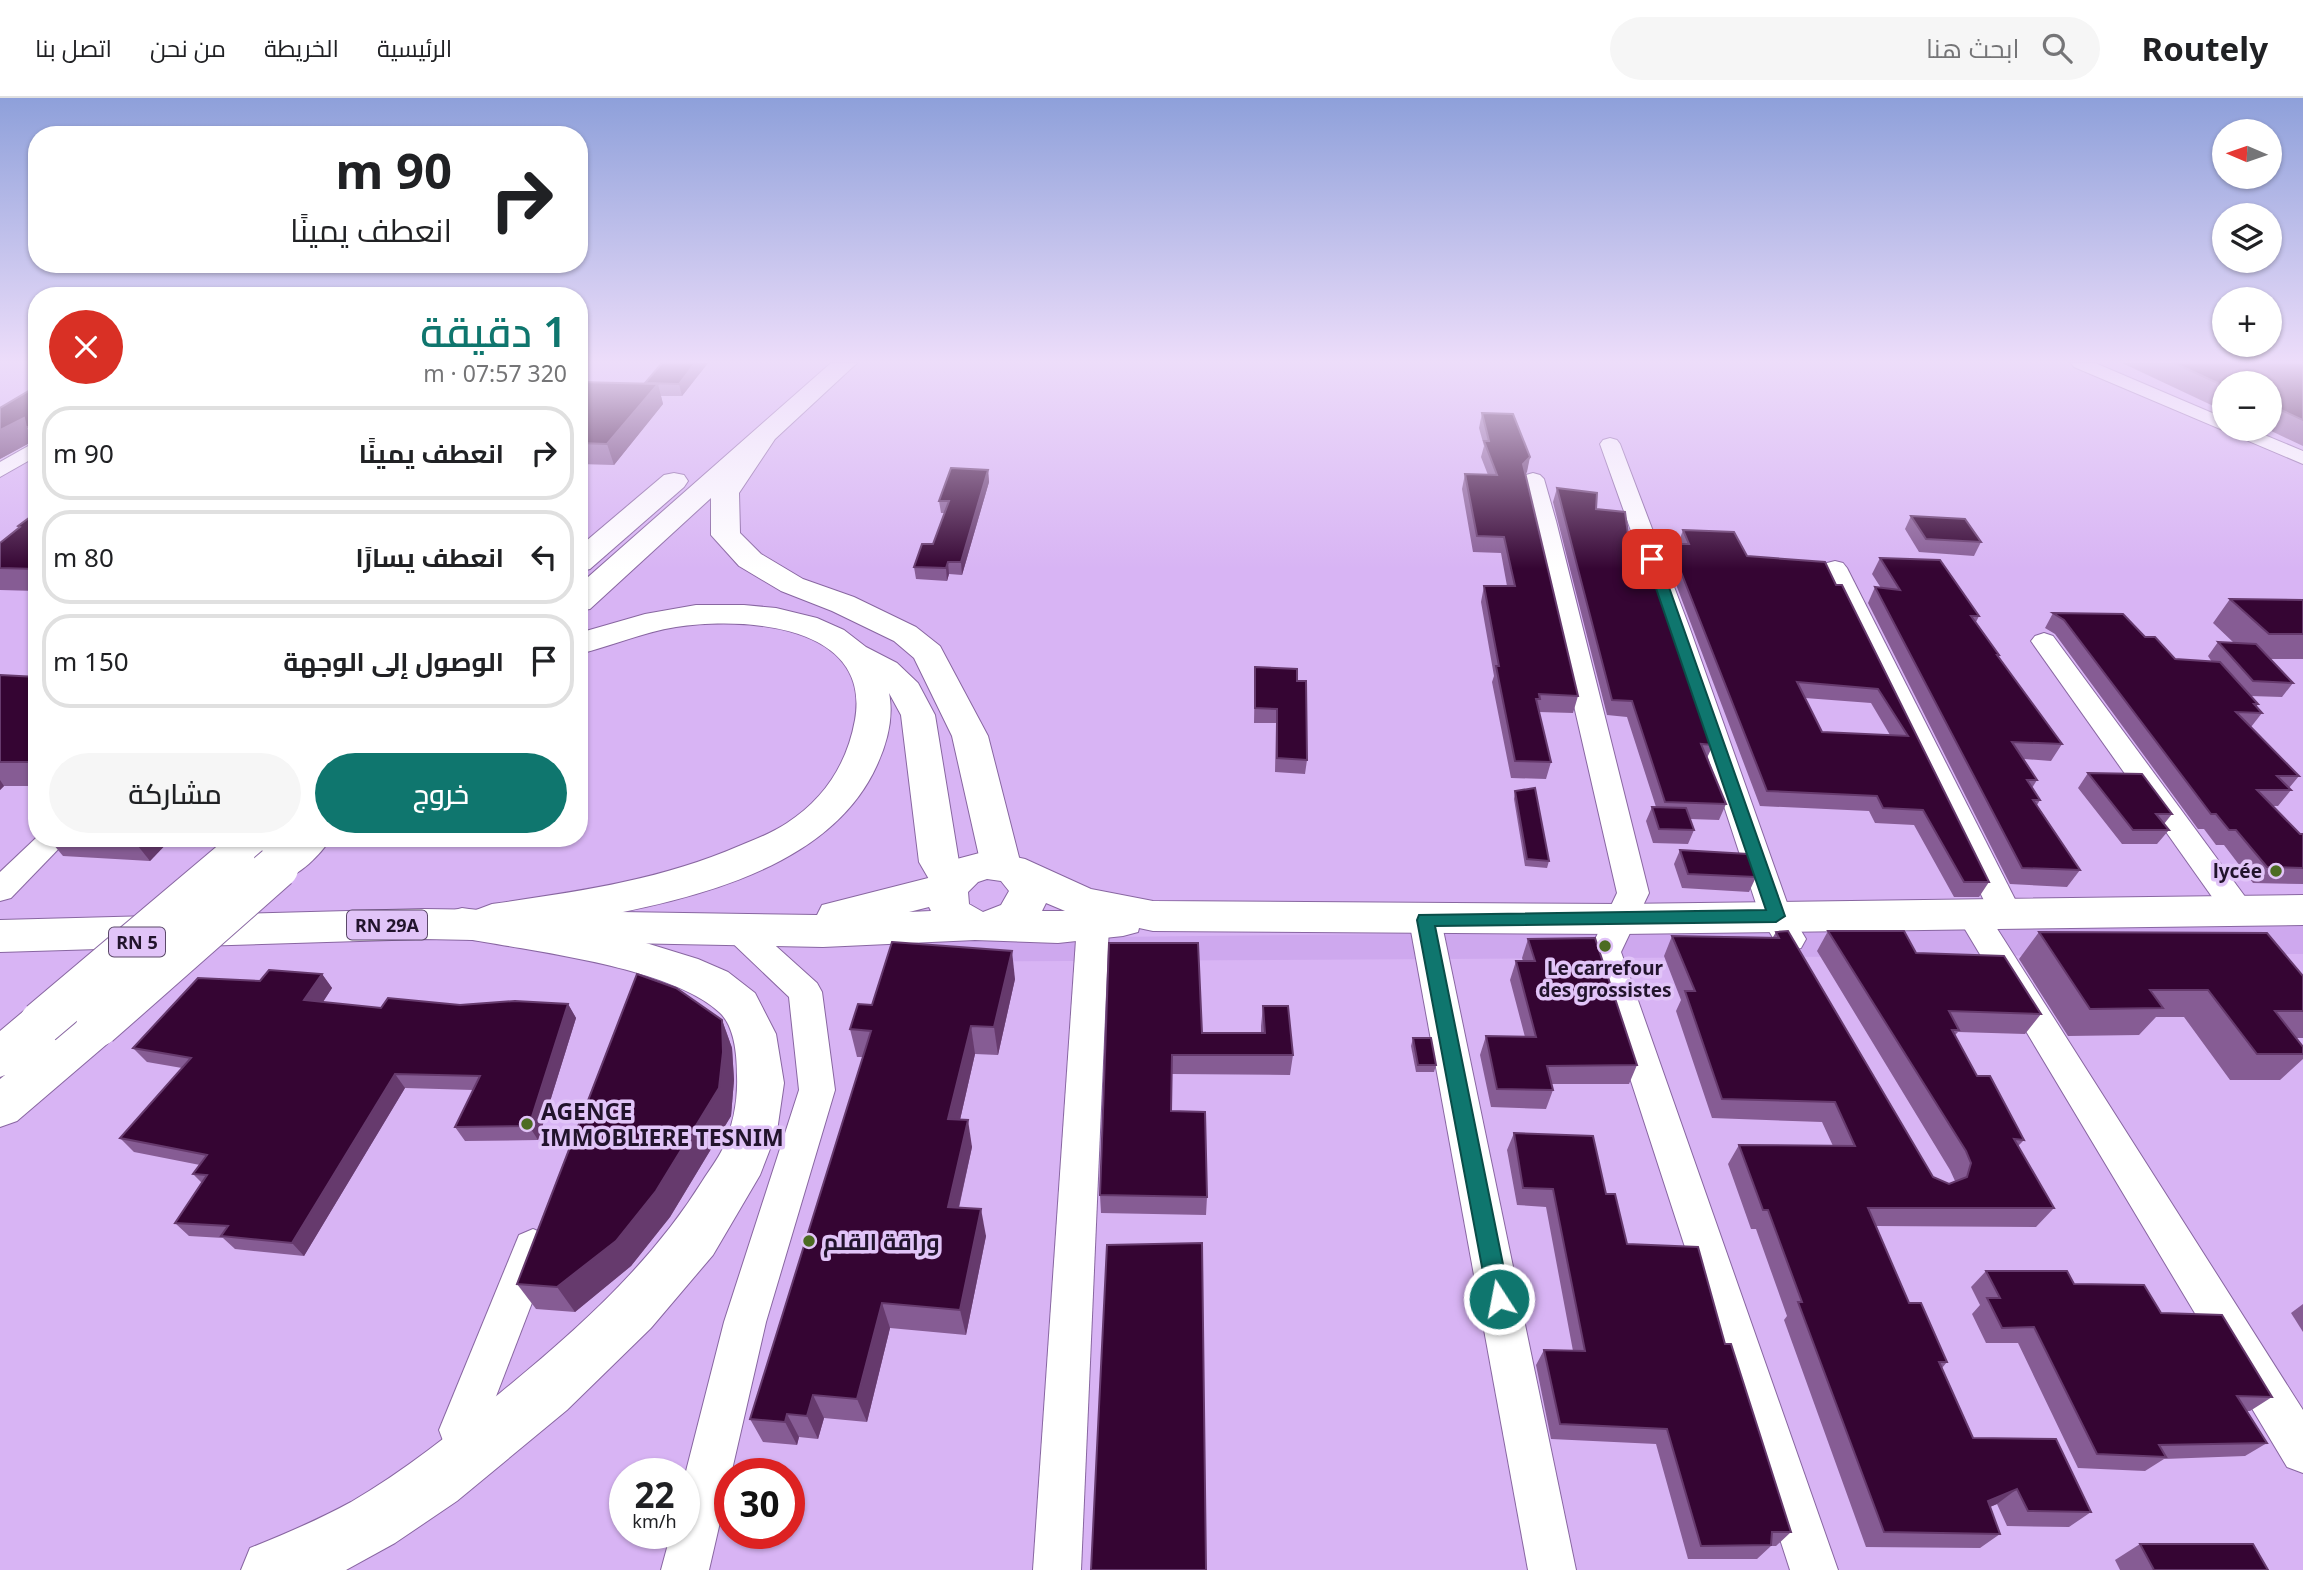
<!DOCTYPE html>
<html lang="ar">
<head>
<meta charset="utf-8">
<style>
	:root { --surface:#fff; --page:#f6f6f6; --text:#202124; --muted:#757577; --line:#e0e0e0; --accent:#0f766e }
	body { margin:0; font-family:"Noto Sans",Cairo,sans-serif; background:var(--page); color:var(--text); direction:rtl; height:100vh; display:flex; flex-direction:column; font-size:26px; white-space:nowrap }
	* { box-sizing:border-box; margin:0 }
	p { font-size:23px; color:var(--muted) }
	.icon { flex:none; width:38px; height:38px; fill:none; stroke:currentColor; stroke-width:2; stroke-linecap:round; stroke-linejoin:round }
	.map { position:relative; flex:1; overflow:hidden; direction:ltr }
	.drawer { position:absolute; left:28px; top:189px; width:560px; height:560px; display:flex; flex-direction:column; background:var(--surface); border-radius:28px; box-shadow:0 2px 5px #0004; direction:rtl }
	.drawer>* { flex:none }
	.top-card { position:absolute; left:28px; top:28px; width:560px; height:147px; border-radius:28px; box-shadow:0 2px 5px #0004; direction:rtl; background:#fff; color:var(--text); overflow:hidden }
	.needle { width:46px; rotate:272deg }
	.tools { position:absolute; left:2212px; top:21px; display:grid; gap:14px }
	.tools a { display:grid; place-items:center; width:70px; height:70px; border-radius:50%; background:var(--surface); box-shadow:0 2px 5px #0004; font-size:35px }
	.speed { position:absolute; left:609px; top:1360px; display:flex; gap:14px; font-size:35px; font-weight:700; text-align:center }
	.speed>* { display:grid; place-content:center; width:91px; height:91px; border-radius:50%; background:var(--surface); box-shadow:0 2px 5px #0004; line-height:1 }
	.speed small { font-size:18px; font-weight:400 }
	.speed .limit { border:10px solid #d22; background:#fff; color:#111 }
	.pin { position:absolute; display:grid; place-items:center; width:60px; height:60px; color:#fff; margin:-30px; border-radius:14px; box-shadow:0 4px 10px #0006 }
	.me { position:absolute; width:77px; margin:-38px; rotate:349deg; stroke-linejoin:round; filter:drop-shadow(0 0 5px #0008) }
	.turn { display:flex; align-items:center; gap:24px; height:147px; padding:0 21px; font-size:32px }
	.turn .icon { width:91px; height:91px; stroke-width:2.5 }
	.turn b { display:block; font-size:49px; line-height:60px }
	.round { display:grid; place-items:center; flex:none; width:74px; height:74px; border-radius:37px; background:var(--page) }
	.overview { display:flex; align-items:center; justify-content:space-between; height:119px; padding:0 21px }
	h1 { font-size:42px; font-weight:600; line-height:52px; color:var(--accent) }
	.button { display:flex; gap:14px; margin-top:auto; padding:14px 21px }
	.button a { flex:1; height:80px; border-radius:42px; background:var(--accent); color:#fff; font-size:28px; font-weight:600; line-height:80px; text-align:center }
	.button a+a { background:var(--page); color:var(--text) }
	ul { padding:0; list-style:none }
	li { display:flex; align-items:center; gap:21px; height:94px; margin:0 14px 10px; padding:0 7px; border:4px solid var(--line); border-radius:28px }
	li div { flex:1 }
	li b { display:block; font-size:26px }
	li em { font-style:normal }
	header { display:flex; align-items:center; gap:42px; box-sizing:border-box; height:98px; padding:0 35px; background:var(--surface); border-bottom:2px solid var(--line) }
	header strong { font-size:33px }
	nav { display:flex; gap:38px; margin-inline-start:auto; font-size:24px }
	.search { width:490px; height:63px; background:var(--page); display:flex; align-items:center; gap:18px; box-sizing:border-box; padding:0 24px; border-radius:38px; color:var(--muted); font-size:26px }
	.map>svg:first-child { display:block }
</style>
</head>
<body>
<header>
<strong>Routely</strong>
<div class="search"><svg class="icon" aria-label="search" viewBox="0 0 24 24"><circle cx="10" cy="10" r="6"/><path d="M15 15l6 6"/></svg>ابحث هنا</div>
<nav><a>الرئيسية</a><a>الخريطة</a><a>من نحن</a><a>اتصل بنا</a></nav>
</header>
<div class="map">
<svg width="2303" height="1472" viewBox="0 0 2303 1472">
	<rect width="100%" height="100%" fill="#d8b4f4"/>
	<path fill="#cea8ee" d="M2303,827V856L905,864L909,841Z"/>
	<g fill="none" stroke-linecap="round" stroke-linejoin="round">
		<defs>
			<g id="minor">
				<path d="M2071,265H2095L2224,320V331H2250L2303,353V366L2074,269Z"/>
				<path d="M1610,340L1617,342L1620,346L1690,531L1791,816L1806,841L1801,850L1790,853L1779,850L1760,818L1666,531L1600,346L1603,342Z"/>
				<path d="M37,343V358L0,379V364Z"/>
				<path d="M1533,375L1540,377L1544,381L1556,423L1649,795L1621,854L1838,1472H1790L1589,854L1617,795L1522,381L1526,377Z"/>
				<path d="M1835,463L1843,465L1847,470L2022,815L2017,823L2006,827L1995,823L1990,815L1823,470L1827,465Z"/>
				<path d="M2044,535L2053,538L2249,804L2254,812L2249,820L2238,824L2227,820L2031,543L2035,538Z"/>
				<path d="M37,739L69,740L11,800L0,803V774Z"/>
				<path d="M1971,803L1982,807L2303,1312V1375L2287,1369L1960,823L1955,815L1960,807Z"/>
				<path d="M1425,810L1436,814L1441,822L1576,1472H1528L1409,822L1414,814Z"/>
				<path d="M1093,815L1104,819L1109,827L1081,1472H1033L1077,827L1082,819Z"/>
				<path d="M736,818L747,822L817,885L822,894L835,992L766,1224L709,1472H661L671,1435H684V1381L724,1224L799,992L789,899L725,838L720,830L725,822Z"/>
				<path d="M533,1131L547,1137L553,1150L477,1348L461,1354L445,1348L439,1332L519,1137Z"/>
			</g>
			<path id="major" d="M987,753L1025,761L1091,791L1153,803L1620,806L2303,797V827L1620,836L1153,833L1139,830L1138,834L1123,838L1058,845L975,842L823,849L424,841L0,854V822L424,811L817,817L822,807L936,778L953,762ZM987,781L1001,783L1009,793L1001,807L983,814L969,806L968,794L978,784ZM1046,805L1065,813H1042ZM929,809L931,813L909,814Z"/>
			<g id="highway">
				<path d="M831,265H857L775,341L739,395L740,435L761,456L803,481L854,499L916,529L940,548L988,638L1021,767L1015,777L1001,781L987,777L981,767L952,638L914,560L894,543L832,513L781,493L739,468L711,437V400L590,511L579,513V487Z"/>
				<path d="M674,375L684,377L688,383L684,389L590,471L579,474V449L664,377Z"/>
				<path d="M696,507H744L776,510L817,520L844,532L866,549L897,565L918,585L935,617L959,764L971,785L965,795L951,799L937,795L919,764L901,617L889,595C894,619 887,645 877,667C827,779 667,807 557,826L646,845L698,861L728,874L755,895L776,936L784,985L777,1033L760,1077L713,1157L651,1230L567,1312L457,1403L395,1445L346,1472H241L250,1450C285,1436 318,1422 351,1404C404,1373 453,1334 500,1295C577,1232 651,1166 703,1082C710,1071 718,1061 723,1050C733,1028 738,1002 737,978C737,958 735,928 719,914C669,868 529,853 462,840L447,836L441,825L447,814L462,810L476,812L492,806C576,794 661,782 739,748C756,741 772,735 787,725C824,701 847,666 855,622C872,525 742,519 676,529C643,534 612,548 579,556V535L645,516Z"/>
				<path d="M234,740H278C265,762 245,780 219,773L213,763L219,753Z"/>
				<path d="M286,740H331C322,755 298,780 279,782C274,783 268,781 263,779L257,769L263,759Z"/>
				<path d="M41,907L57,912L63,925L59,933C79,917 87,905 114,914L120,927L114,940L17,1023L0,1029V981L5,977L0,979V933L25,912Z"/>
			</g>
		</defs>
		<use href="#minor" stroke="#8866a1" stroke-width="2"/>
		<use href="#major" stroke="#8866a1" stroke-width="2"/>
		<use href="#highway" stroke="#8866a1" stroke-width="2"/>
		<use href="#minor" fill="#fff" fill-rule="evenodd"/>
		<use href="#major" fill="#fff" fill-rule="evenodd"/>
		<use href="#highway" fill="#fff" fill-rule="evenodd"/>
		<defs>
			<g id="highway-bridge">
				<path d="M41,925L233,763"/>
				<path d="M98,927L277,769"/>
			</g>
		</defs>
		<use href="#highway-bridge" stroke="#8866a1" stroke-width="45" stroke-linecap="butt"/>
		<use href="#highway-bridge" stroke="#fff" stroke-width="43"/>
	</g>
	<g fill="#865c94" fill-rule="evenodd">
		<path d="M662,265H708L682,298H661L663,306L614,367L579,366V284L645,286V285Z"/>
		<path d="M2122,265H2303V348L2267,331H2270V285H2224V313Z"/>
		<path d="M37,288V345L35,342L0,361Z"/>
		<path d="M1482,315L1527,374L1525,376L1578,598L1573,615L1539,614L1551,664L1546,681L1511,680L1492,584L1494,578L1481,504L1484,488H1507L1501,455L1473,454L1462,391L1465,376L1488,377L1481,359L1484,348L1479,330Z"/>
		<path d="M988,372L989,384L962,477L949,476L947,483L916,481L914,469L933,446L945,415H941L939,403Z"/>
		<path d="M1557,390L1596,411L1629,443L1713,647L1707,660L1726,706L1719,722L1690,721L1694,732L1688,746L1653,745L1646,723L1652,709H1656L1627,619L1607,617L1553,404Z"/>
		<path d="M37,414V493L0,492V445Z"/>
		<path d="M1911,418L1981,444L1974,458L1919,454L1905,431Z"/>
		<path d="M1683,432L1747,458L1836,487L1989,784L1979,799H1954L1914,727L1875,725L1869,713L1760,708L1666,460L1670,446H1678ZM1805,600L1871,605L1890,637L1822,634Z"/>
		<path d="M1880,460L1979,518L1976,524L1999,557L1998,559L2062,646L2051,663L2024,661L2037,682L2032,690L2040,702L2037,707L2080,772L2067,789L2010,786L1868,505L1875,489L1881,490L1872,476Z"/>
		<path d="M2230,501L2303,502V561H2270L2293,585L2282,599L2250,598L2258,606L2256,609L2262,615L2251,629L2299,678L2289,690L2291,692L2278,708H2272L2300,736H2303V786L2253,785L2224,747H2216L2204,731H2198L2055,536L2045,530L2053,515L2145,539L2175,561L2212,564L2208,558L2218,544L2234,545L2213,525Z"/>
		<path d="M1255,569L1297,583L1307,662L1305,676L1275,674L1276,625H1254Z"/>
		<path d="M0,577L37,579V688H4L0,692Z"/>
		<path d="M2088,675L2172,716L2164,726L2169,732L2157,746H2122L2078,690Z"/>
		<path d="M1515,693L1549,763L1547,770L1525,768L1514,701Z"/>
		<path d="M48,740H172L150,763L63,758Z"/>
		<path d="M1680,752L1756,779L1749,794L1682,790L1674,766Z"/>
		<path d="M1828,833L1916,855L2041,916L2025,936L1958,934L1955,937L1977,978L2024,1042L2018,1048L2054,1110L2036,1129L1876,1128L1909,1205L1947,1264L1942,1270L1973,1340L2091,1414L2069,1429L2007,1428L1997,1406L1990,1409L2000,1436L1980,1450L1866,1449L1784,1222L1787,1218L1756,1131H1751L1728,1066L1739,1047L1833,1048L1822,1024L1712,1020L1676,913L1681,902L1664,858L1672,838L1773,839L1776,834L1933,1079L1949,1086L1955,1083L1950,1072L1817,853Z"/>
		<path d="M2039,834L2303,878V940H2296L2303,949V961L2280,982H2230L2184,919H2156L2139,937L2068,938L2019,861Z"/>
		<path d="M1528,841L1637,967L1629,986H1551L1553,992L1546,1011L1491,1009L1480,957L1486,938L1525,939L1510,882L1516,863H1523L1522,860Z"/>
		<path d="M1109,845L1202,935H1261V928L1263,908L1293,957L1290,977L1172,976L1171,1013L1207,1099L1206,1117L1101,1115L1100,1097Z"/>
		<path d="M322,876L332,890L323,904L381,910L460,907L568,906L576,920L538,1042L465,1043L455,1029L473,992L405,990L304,1158L235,1151L223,1140L189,1138L175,1125L202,1085L193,1076L200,1067L134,1054L120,1040L182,970L147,964L133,950L260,883Z"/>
		<path d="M1015,881L998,957L975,956L960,1022L972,1049L959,1110L986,1138L966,1237L890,1230L867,1324L824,1320L818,1341L799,1339L797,1347L763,1344L750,1321L863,959H857L850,931L872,907Z"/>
		<path d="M722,922L732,950L734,982L731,1018L670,1119L631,1168L575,1214L536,1211L517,1186Z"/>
		<path d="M1413,940L1436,967L1434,974H1416L1411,948Z"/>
		<path d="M1514,1035L1606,1096L1627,1146L1725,1246L1791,1434L1776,1448H1771L1757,1461H1688L1656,1346L1551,1341L1536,1267L1544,1252L1573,1253L1546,1109L1517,1107L1507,1052Z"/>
		<path d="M1986,1173L2074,1186L2161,1215L2272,1299L2250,1313H2247L2267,1345L2245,1358L2164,1361L2145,1373L2078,1370L2018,1245H1986L1972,1216L1980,1207L1971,1189Z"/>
		<path d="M2303,1206V1234L2291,1215Z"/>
		<path d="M2140,1446L2268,1472H2120L2115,1462Z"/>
	</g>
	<g fill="#663a6d">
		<path d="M579,265H585L579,272Z"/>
		<path d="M695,265H708L682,298L679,286Z"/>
		<path d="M658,286L663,306L614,367L607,346Z"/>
		<path d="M24,320L26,329L35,342L0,361V332Z"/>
		<path d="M1530,359L1527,374L1519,382L1523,366Z"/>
		<path d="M988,372L989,384L962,477L961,464Z"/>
		<path d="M948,464L949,476L947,483L946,470Z"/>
		<path d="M0,682L4,688L0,692Z"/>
		<path d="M137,740H172L150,763L134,743Z"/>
		<path d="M1012,853L1015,881L998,957L994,929Z"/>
		<path d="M322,876L332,890L315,916L304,902Z"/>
		<path d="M568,906L576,920L538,1042L529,1028Z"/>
		<path d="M722,922L732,950L734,982L731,1018L670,1119L631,1168L575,1214L557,1189Z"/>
		<path d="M971,928L975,956L954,1048L948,1021Z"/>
		<path d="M395,976L405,990L304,1158L292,1145Z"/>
		<path d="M968,1022L972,1049L953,1135L948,1109Z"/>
		<path d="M981,1111L986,1138L966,1237L960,1212Z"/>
		<path d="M882,1205L890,1230L867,1324L857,1301Z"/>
		<path d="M813,1297L824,1320L818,1341L807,1318Z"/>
		<path d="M787,1316L799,1339L797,1347L785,1324Z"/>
		<path d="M2017,1391L1997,1406L1968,1418L1988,1403Z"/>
	</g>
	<g fill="#350533" stroke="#663a6d" stroke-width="2" fill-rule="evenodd">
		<path d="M662,265H695L679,286L645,285Z"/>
		<path d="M2174,265H2303V322L2270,307V285H2224V288Z"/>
		<path d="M579,284L658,286L607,346L579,345Z"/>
		<path d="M37,288V329H26L24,320L0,332V310Z"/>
		<path d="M1482,315L1513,316L1530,359L1523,366L1578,598L1539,596L1540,601H1536L1551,664L1515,663L1496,568H1499L1484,488H1515L1504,439L1477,438L1465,376L1497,377L1484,343H1489Z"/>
		<path d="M951,370L988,372L961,464H948L946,470L914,469L922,446H933L949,403H939Z"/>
		<path d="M1557,390L1597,395L1596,411L1625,414L1629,443L1642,444L1713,647L1701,646L1726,706L1665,704L1632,603L1612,602Z"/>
		<path d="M37,414V471L0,470V445L20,429L18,428Z"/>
		<path d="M1911,418L1965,421L1981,444L1926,441Z"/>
		<path d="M1683,432L1734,434L1747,458L1825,464L1836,487H1842L1989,784H1964L1923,712L1883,710L1877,698L1767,693L1670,446H1689ZM1797,584L1878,591L1908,638L1822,634Z"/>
		<path d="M1880,460L1940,462L1979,518H1971L1999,557H1997L2062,646L2012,644L2037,682H2027L2040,702H2033L2080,772L2022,770L1875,489L1900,492Z"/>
		<path d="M2230,501L2303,502V536H2269Z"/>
		<path d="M2053,515L2123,516L2145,539H2155L2175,561L2220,564L2258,606H2254L2262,615L2236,614L2299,678H2277L2291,692H2257L2300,736H2303V770L2267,769L2236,732H2229L2216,716H2211L2064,522Z"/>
		<path d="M2218,544L2256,546L2293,585L2253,583Z"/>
		<path d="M1255,569L1297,571V583H1306L1307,662L1277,660V611L1255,610Z"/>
		<path d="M0,577L37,579V664H0Z"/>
		<path d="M2088,675L2142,676L2172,716H2156L2169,732H2133Z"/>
		<path d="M1535,690L1549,763L1527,761L1515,693Z"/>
		<path d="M1652,709L1686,710L1694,732L1659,731Z"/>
		<path d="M92,740H137L134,743Z"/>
		<path d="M1680,752L1748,756L1756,779L1688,776Z"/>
		<path d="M1788,833L1933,1079L1949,1086L1967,1079L1971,1065L1966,1053L1828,833H1904L1916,855L2004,858L2041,916L1949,913L1959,932H1952L1977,978H1990L2024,1042L2014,1041L2054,1110H1868L1909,1205H1921L1947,1264H1939L1973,1340L2056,1341L2091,1414L2028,1413L2017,1391L1988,1403L2000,1436L1884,1434L1798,1204H1802L1768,1112H1763L1739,1047L1855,1048L1835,1004L1722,1001L1685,893H1695L1672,838L1779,840L1776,834Z"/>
		<path d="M2039,834L2267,835L2303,878V913H2275L2303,949V956H2257L2208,892H2150L2163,910L2090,911Z"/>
		<path d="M1595,840L1637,967L1547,968L1553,992L1497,991L1486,938L1536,939L1516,863H1535L1528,841Z"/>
		<path d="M892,844L1012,853L994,929L971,928L948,1021L968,1022L948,1109L981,1111L960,1212L882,1205L857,1301L813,1297L807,1318L787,1316L785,1324L750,1321L871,933L850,931L858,906L872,907Z"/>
		<path d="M1109,845H1198L1202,935H1265L1263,908H1288L1293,957H1172L1171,1013L1205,1014L1207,1099L1100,1097Z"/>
		<path d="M269,872L322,876L304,902L381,910L388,900L460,907L515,903L568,906L529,1028L455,1029L480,978L395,976L292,1145L221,1138L228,1128L175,1125L207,1077L193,1076L207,1057L120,1040L191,960L133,950L198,880L260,883Z"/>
		<path d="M637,876L676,890L722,922L723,954L719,990L656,1093L616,1143L557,1189L517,1186Z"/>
		<path d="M1413,940H1431L1436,967H1418Z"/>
		<path d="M1514,1035L1593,1038L1606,1096H1615L1627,1146L1698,1149L1725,1246H1731L1791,1434H1772L1771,1447L1701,1448L1667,1331L1560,1326L1544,1252L1585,1253L1553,1091L1523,1090Z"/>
		<path d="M1202,1145L1206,1472H1091L1107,1147Z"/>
		<path d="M1986,1173H2067L2074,1186L2144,1187L2161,1215L2222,1217L2272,1299L2237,1298L2267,1345L2159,1347L2166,1359L2097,1356L2034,1229L2002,1230L1987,1200H2000Z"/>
		<path d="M2140,1446H2253L2268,1472H2154Z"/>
	</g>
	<linearGradient id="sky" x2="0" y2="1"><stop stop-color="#8ea0da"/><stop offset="0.56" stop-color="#edddfa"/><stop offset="1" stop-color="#edddfa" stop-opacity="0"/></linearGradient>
	<rect width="2303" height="471" fill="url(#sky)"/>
	<path fill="#0f766e" stroke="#0a4d48" stroke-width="2" d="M1652,458L1659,461L1785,818L1776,824L1435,828L1510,1201L1507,1209L1499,1212L1491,1209L1488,1201L1417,822L1419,817L1766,812L1646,461Z"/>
	<g fill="#4c6c22" stroke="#e1c4f8" stroke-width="2.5">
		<circle cx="2276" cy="773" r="7"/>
		<circle cx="1605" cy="848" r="7"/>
		<circle cx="527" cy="1026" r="7"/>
		<circle cx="809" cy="1143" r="7"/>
	</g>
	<g text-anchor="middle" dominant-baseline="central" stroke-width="7" stroke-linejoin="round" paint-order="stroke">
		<g fill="#e1c4f8" stroke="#5b4969" stroke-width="2">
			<rect x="347" y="812.5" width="80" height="29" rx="5"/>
			<rect x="109" y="829.5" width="56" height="29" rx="5"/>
		</g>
		<g font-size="18" font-weight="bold" fill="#22142c">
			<text x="387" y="827">RN 29A</text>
			<text x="137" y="844">RN 5</text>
		</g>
		<g font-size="19" font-weight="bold" fill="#22142c" stroke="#e1c4f8" text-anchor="end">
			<text x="2262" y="773">lycée</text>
			<text x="1605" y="870" text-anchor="middle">Le carrefour<tspan x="1605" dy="22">des grossistes</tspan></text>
		</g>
		<g font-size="23" font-weight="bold" fill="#22142c" stroke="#e1c4f8" text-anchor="start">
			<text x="541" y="1013">AGENCE<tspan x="541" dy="26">IMMOBLIERE TESNIM</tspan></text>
			<text x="823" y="1143">وراقة القلم</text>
		</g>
	</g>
</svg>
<div class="tools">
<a><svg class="needle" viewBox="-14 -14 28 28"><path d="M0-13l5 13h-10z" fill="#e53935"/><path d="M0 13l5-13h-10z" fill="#757577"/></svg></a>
<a><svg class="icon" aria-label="layers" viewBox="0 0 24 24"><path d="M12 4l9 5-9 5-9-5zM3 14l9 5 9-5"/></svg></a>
<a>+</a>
<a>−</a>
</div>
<div class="speed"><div>22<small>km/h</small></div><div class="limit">30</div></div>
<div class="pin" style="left:1652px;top:461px;background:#d93025"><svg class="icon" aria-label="arrive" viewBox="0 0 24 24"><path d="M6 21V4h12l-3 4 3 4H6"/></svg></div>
<svg class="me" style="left:1499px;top:1201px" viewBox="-20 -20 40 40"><circle r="17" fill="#0f766e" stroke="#fff" stroke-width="3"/><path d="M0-11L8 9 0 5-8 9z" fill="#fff"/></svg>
<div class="top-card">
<div class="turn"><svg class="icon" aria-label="right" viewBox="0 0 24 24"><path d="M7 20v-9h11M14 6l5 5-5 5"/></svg><div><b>90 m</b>انعطف يمينًا</div></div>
</div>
<section class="drawer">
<div class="overview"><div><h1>1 دقيقة</h1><p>320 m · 07:57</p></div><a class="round" style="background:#d93025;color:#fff"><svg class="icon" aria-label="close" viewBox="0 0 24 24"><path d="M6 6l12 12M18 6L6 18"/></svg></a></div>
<ul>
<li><svg class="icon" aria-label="right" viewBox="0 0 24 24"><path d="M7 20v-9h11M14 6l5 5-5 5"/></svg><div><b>انعطف يمينًا</b></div><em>90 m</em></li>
<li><svg class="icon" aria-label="left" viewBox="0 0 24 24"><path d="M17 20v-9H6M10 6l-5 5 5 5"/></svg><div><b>انعطف يسارًا</b></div><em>80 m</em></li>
<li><svg class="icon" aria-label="arrive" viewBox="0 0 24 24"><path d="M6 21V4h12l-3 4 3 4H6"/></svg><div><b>الوصول إلى الوجهة</b></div><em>150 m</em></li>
</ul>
<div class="button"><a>خروج</a><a>مشاركة</a></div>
</section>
</div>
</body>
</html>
